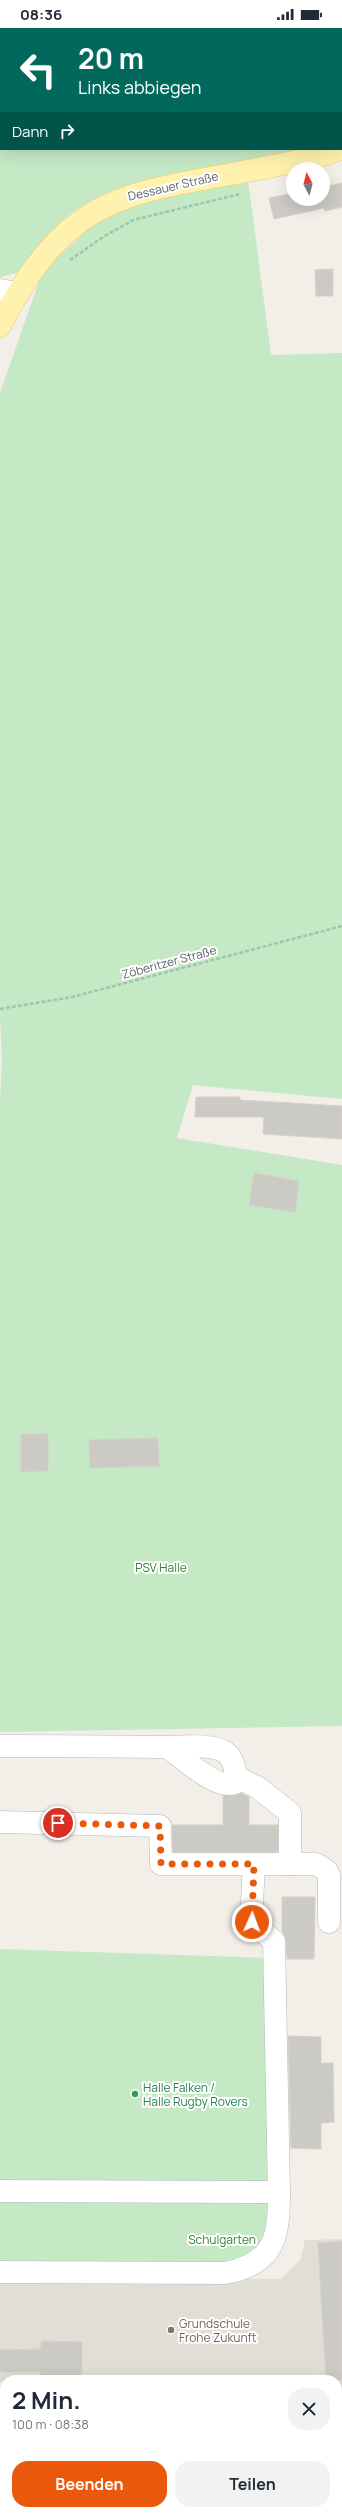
<!DOCTYPE html>
<html lang="de">
<head>
<meta charset="utf-8">
<style>
	:root { --surface:#fff; --page:#f2f2f3; --text:#1f2937; --muted:#747a83; --accent:#ea580c }
	body { margin:0; font-family:Manrope,sans-serif; background:var(--page); color:var(--text); height:100vh; display:flex; flex-direction:column; font-size:15px; white-space:nowrap }
	* { box-sizing:border-box; margin:0 }
	p { font-size:13px; color:var(--muted) }
	.icon { flex:none; width:22px; height:22px; fill:none; stroke:currentColor; stroke-width:2; stroke-linecap:round; stroke-linejoin:round }
	.map { position:relative; flex:1; overflow:hidden }
	.details { position:absolute; left:0px; top:2347px; width:342px; height:140px; display:flex; flex-direction:column; background:var(--surface); border-radius:16px 16px 0 0; box-shadow:0 4px 16px #0002 }
	.details>* { flex:none }
	.banner { position:absolute; left:0px; top:0px; width:342px; height:122px; box-shadow:0 4px 16px #0002; background:#00695c; color:#fff; overflow:hidden }
	.needle { width:26px; rotate:353deg }
	.tools { position:absolute; left:286px; top:134px; display:grid; gap:8px }
	.tools a { display:grid; place-items:center; width:44px; height:44px; border-radius:50%; background:var(--surface); box-shadow:0 4px 16px #0002; font-size:20px }
	.pin { position:absolute; display:grid; place-items:center; width:34px; height:34px; color:#fff; margin:-17px; border:2px solid #fff; border-radius:50%; box-shadow:0 1px 4px #0007 }
	.me { position:absolute; width:44px; margin:-22px; rotate:2deg; stroke-linejoin:round; filter:drop-shadow(0 0 3px #0008) }
	.turn { display:flex; align-items:center; gap:14px; height:84px; padding:0 12px; font-size:18px }
	.turn .icon { width:52px; height:52px; stroke-width:2.5 }
	.turn b { display:block; font-size:28px; line-height:34px }
	.then { display:flex; align-items:center; height:38px; padding:0 12px; background:#0003; gap:8px; font-size:15px }
	.round { display:grid; place-items:center; flex:none; width:42px; height:42px; border-radius:16px; background:var(--page) }
	.headline { display:flex; align-items:center; justify-content:space-between; height:68px; padding:0 12px }
	h1 { font-size:24px; font-weight:700; line-height:30px }
	.primary-button { display:flex; gap:8px; margin-top:auto; padding:8px 12px }
	.primary-button a { flex:1; height:46px; border-radius:16px; background:var(--accent); color:#fff; font-size:16px; font-weight:700; line-height:46px; text-align:center }
	.primary-button a+a { background:var(--page); color:var(--text) }
	.status { display:flex; justify-content:space-between; align-items:center; height:28px; padding:0 20px; background:var(--surface); direction:ltr }
	.status svg { height:11px; fill:currentColor }
	.map>svg:first-child { display:block }
</style>
</head>
<body>
<div class="status"><b>08:36</b><svg viewBox="0 0 49 12"><path d="M0 12V9h3v3zM5 12V6h3v6zM10 12V3h3v9zM15 12V0h3v12zM26 1h20v11H26zM47 4h2v5h-2z"/></svg></div>
<div class="map">
<svg width="342" height="2487" viewBox="0 0 342 2487">
	<rect width="100%" height="100%" fill="#f1efe8"/>
	<path fill="#e1ded6" d="M342,2211V2487H21V2482H337V2352L0,2353V2249L281,2251L300,2232L305,2212Z"/>
	<g fill="#c5e8c5">
		<path d="M0,0H342V104L341,1H1V121H306C270,128 234,135 198,142C159,149 120,155 85,176C56,193 36,219 17,245L0,249Z"/>
		<path d="M248,152L271,327L342,325V1071L193,1057L177,1110L342,1137V1698L0,1704V1073L2,1032L0,988V365L43,242L121,172Z"/>
		<path d="M0,1921L270,1930V2182L264,2214L242,2236L0,2234Z"/>
	</g>
	<g fill="#cccac5" stroke="#d6d1c6">
		<path d="M342,155V179L325,183L324,180L274,191L269,170L293,165V171H323V159Z"/>
		<path d="M333,241V268H316L315,242Z"/>
		<path d="M196,1069H240V1072L342,1078V1111L263,1106L264,1089H195Z"/>
		<path d="M254,1145L299,1153L295,1184L249,1177Z"/>
		<path d="M21,1406H48V1443L21,1444Z"/>
		<path d="M158,1410L159,1438L90,1440L89,1412Z"/>
		<path d="M241,1765L249,1769V1797H278V1824H173L172,1797H223V1768Z"/>
		<path d="M282,1869H315L314,1931H287L286,1912L282,1903Z"/>
		<path d="M288,2008L321,2009V2035H333L334,2094L321,2095V2121L291,2120Z"/>
		<path d="M342,2213V2352H326L318,2215Z"/>
		<path d="M41,2313L82,2314V2352H40V2344H0V2322L41,2321Z"/>
	</g>
	<g fill="none" stroke-linecap="round" stroke-linejoin="round">
		<defs>
			<g id="minor">
				<path d="M0,262L18,265"/>
				<path d="M0,1718C52,1718 104,1718 156,1719C172,1719 212,1715 225,1724C234,1730 237,1745 235,1755C218,1763 181,1729 167,1719"/>
				<path d="M236,1749L257,1759L290,1785V1836"/>
				<path d="M0,1794L160,1798L161,1836H254"/>
				<path d="M0,2163L279,2164C279,2209 275,2236 225,2245L0,2244"/>
				<path d="M279,2164L274,1913L251,1894L254,1836H316L327,1843L329,1848V1894"/>
			</g>
			<path id="major" d="M0,298C66,168 121,166 253,142C282,136 312,132 339,121"/>
		</defs>
		<use href="#minor" stroke="#b5b8bc" stroke-width="23"/>
		<use href="#major" stroke="#f2c960" stroke-width="23"/>
		<g stroke="#9cc7a9" stroke-width="2.5" stroke-dasharray="4 2" stroke-linecap="butt">
			<path d="M70,232L103,209L133,192L240,166"/>
			<path d="M0,981L72,969L342,898"/>
			<path d="M0,2471H5"/>
			<path d="M19,2487V2482"/>
		</g>
		<use href="#minor" stroke="#fff" stroke-width="22"/>
		<use href="#major" stroke="#fff2af" stroke-width="22"/>
	</g>
	<g fill="none" stroke-linecap="round" stroke-linejoin="round">
		<path stroke="#ea580c" stroke-width="7" stroke-dasharray="0 12.6" d="M58,1795L160,1798L161,1836H254L252,1894"/>
	</g>
	<circle fill="#2e9e5b" stroke="#fff" stroke-width="1.5" cx="135" cy="2066" r="4"/>
	<circle fill="#8d6e63" stroke="#fff" stroke-width="1.5" cx="171" cy="2302" r="4"/>
	<g text-anchor="middle" dominant-baseline="central" stroke-width="4" stroke-linejoin="round" paint-order="stroke">
		<g font-size="12" fill="#5f6368" stroke="#fff">
			<text transform="translate(173 158) rotate(-13)">Dessauer Straße</text>
			<text transform="translate(169 934) rotate(-15)">Zöberitzer Straße</text>
		</g>
		<g font-size="12" fill="#348238" stroke="#fff">
			<text x="161" y="1539">PSV Halle</text>
			<text x="222" y="2211">Schulgarten</text>
		</g>
		<g font-size="12" fill="#27864d" stroke="#fff" text-anchor="start">
			<text x="143" y="2059">Halle Falken /<tspan x="143" dy="14">Halle Rugby Rovers</tspan></text>
		</g>
		<g font-size="12" fill="#785e54" stroke="#fff" text-anchor="start">
			<text x="179" y="2295">Grundschule<tspan x="179" dy="14">Frohe Zukunft</tspan></text>
		</g>
	</g>
</svg>
<div class="tools">
<a><svg class="needle" viewBox="-14 -14 28 28"><path d="M0-13l5 13h-10z" fill="#e53935"/><path d="M0 13l5-13h-10z" fill="#747a83"/></svg></a>
</div>
<div class="pin" style="left:58px;top:1795px;background:#d93025"><svg class="icon" aria-label="arrive" viewBox="0 0 24 24"><path d="M6 21V4h12l-3 4 3 4H6"/></svg></div>
<svg class="me" style="left:252px;top:1894px" viewBox="-20 -20 40 40"><circle r="17" fill="#ea580c" stroke="#fff" stroke-width="3"/><path d="M0-11L8 9 0 5-8 9z" fill="#fff"/></svg>
<div class="banner">
<div class="turn"><svg class="icon" aria-label="left" viewBox="0 0 24 24"><path d="M17 20v-9H6M10 6l-5 5 5 5"/></svg><div><b>20 m</b>Links abbiegen</div></div>
<div class="then">Dann<svg class="icon" aria-label="right" viewBox="0 0 24 24"><path d="M7 20v-9h11M14 6l5 5-5 5"/></svg></div>
</div>
<section class="details">
<div class="headline"><div><h1>2 Min.</h1><p>100 m · 08:38</p></div><a class="round"><svg class="icon" aria-label="close" viewBox="0 0 24 24"><path d="M6 6l12 12M18 6L6 18"/></svg></a></div>
<div class="primary-button"><a>Beenden</a><a>Teilen</a></div>
</section>
</div>
</body>
</html>
